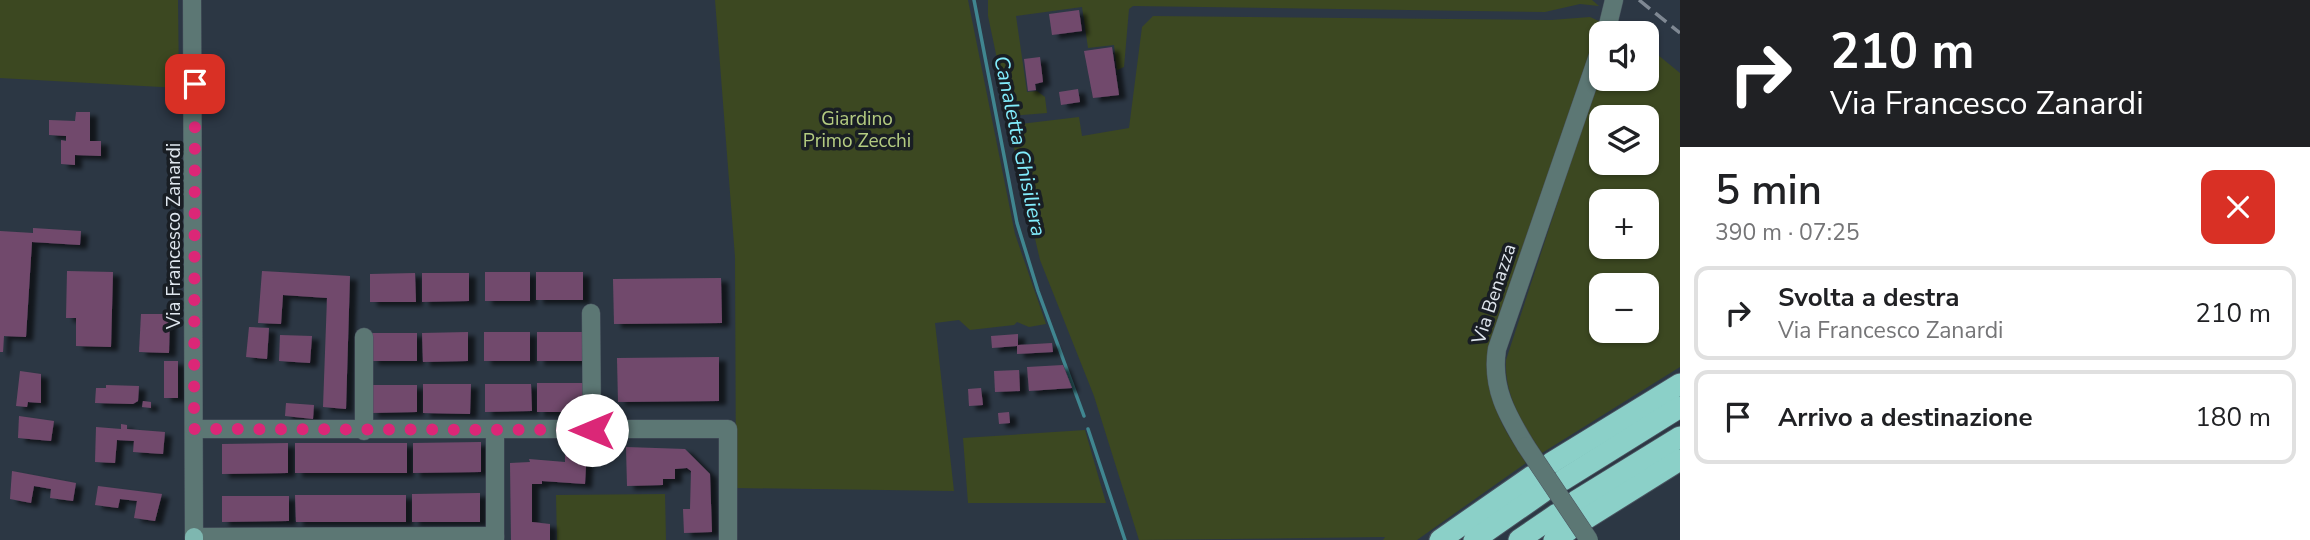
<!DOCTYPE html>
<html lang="it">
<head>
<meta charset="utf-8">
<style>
	:root { --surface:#fff; --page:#f6f6f6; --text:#202124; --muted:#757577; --line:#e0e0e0 }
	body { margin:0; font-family:"Nunito Sans",sans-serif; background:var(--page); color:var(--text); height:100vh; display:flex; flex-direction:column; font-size:26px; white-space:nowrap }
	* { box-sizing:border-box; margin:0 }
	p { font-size:23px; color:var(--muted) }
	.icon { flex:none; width:38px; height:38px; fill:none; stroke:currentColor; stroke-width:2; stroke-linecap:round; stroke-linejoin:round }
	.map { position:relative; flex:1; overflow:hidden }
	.panel { display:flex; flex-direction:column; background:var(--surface); width:630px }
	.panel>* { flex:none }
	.top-card { background:#202124; color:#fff; overflow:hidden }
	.buttons { position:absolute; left:1589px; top:21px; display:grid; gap:14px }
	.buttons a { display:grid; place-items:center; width:70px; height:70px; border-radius:14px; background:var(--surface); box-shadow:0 2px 5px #0004; font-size:35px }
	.pin { position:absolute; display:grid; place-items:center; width:60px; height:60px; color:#fff; margin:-30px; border-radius:14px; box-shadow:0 4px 10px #0006 }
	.me { position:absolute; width:77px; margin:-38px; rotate:270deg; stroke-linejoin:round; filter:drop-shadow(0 0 5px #0008) }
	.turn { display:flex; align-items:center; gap:24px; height:147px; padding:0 35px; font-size:32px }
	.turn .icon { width:91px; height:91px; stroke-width:2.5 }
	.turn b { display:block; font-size:49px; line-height:60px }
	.round { display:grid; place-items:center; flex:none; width:74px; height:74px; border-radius:14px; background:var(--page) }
	.head { display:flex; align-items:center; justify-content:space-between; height:119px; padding:0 35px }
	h1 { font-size:42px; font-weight:600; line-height:52px }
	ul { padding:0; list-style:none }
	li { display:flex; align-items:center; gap:21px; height:94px; margin:0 14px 10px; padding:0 21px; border:4px solid var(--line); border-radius:14px }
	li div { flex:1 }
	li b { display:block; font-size:26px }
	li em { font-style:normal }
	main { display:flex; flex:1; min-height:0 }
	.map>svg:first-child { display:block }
</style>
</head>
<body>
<main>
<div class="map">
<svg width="1680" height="540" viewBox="0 0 1680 540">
	<defs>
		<filter id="shadow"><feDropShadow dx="7" dy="4" stdDeviation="2" flood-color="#0009"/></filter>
	</defs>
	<rect width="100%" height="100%" fill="#2c3744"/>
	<g fill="#3c4821" fill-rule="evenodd">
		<path d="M0,0H178L179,88L0,78Z"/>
		<path d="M715,0H968L1015,234L1046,324L1029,327L1017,322L1014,325L970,330L959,320L935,323L954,491L736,488L735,257Z"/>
		<path d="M988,0H1592L1599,6L1580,4L1545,12L1133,6L1129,9L1124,67L1117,70L1114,45L1088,48L1082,7L1016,16L1027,92L1037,91L1045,97L1047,113L1009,116L988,16Z"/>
		<path d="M1153,16L1551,20L1590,17L1601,22L1487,362C1491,409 1501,425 1526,463L1417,540H1383L1385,537L1139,540L1094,396L1040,260L1011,135V125L1079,117L1082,136L1129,128L1142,27Z"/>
		<path d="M1647,46L1680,73V367L1542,453C1523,424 1504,396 1506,360L1601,70V79H1647ZM1601,117H1647V163H1601ZM1601,201H1647V247H1601ZM1601,285H1647V331H1601Z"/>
		<path d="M1085,430L1106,503H968L963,438Z"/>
		<path d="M665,494L666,540H557L556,495Z"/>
	</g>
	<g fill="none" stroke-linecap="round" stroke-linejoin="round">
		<g stroke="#408690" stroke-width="3.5">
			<path d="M974,0L1017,223L1038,291L1084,416"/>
			<path d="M1088,429L1125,540"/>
		</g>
	</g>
	<g fill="#714a6c" filter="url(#shadow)">
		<path d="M1079,10L1082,31L1052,35L1049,14Z"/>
		<path d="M1112,47L1119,95L1093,98L1084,51Z"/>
		<path d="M1040,57L1043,82L1035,84L1036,90L1028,91L1024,59Z"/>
		<path d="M1078,89L1080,102L1061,105L1059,92Z"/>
		<path d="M76,112H90V141H101V156L75,155V165L61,164V140L66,141V136L49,135V120L75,121Z"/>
		<path d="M33,228L81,231L80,245L32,242L26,337L4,336L3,352H0V231L33,233Z"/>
		<path d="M67,271L113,272L111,347L76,346V318H66Z"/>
		<path d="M262,271L350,276L346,409L323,407L327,298L283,295L281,324L258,323Z"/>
		<rect x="485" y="272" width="45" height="29"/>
		<rect x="536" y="272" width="47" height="28"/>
		<path d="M415,273L416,302H370V274Z"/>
		<path d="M422,273H469V301L422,302Z"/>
		<path d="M721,278L722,323L614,324L613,279Z"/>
		<path d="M141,314H170L169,353L139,352Z"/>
		<path d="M249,327L269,328L267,359L246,357Z"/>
		<path d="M468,332V361L423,362L422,333Z"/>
		<rect x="484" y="332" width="46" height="29"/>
		<rect x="537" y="332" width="46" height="29"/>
		<rect x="371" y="333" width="46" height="28"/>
		<path d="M1018,334V345L1052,343L1053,352L1017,354V346L992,348L991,336Z"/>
		<path d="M280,335L312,336L310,363L279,361Z"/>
		<path d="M719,357V401L618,402L617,358Z"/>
		<rect x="164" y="361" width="14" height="37"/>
		<path d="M1063,365L1072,388L1029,391L1027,367Z"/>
		<path d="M1019,370L1020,391L995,392L994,371Z"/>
		<path d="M20,371L41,374V403L28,402L27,407L16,406Z"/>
		<rect x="537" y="383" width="48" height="29"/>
		<path d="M423,384H471L470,414L423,413Z"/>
		<path d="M485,384H531L532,411L485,412Z"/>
		<path d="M106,385L139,386L138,401L133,404L95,403L96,388H106Z"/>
		<path d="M371,385H417V412L371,413Z"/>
		<path d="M981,388L983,405L969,406L968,389Z"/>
		<path d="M143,401L151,402V408L142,407Z"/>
		<path d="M286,403L314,405L313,419L285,416Z"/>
		<path d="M1009,412L1010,423L999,424L998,413Z"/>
		<path d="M19,416L54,421L51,441L18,438Z"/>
		<path d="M121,424L127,425V429L165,432L163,454L133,452L134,441L117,440L115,463L95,462L96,427L121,429Z"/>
		<path d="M481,442V472L413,473V443Z"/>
		<path d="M288,443V473L222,474V444Z"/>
		<rect x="295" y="443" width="112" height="30"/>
		<path d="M626,447L685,449L710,474L712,532L684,533L683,509H690L691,471L687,468L675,469V479H663V485L627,486Z"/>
		<path d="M565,448H587L585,484L542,481V484H532V522L550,524V540H511L510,463L530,462L529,459L565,462Z"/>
		<path d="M12,471L76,483L73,501L50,498L51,489L34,486L31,503L10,499Z"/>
		<path d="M98,486L162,494L155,521L134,518L137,501L120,499L118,508L95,505Z"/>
		<path d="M480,493V522H412V494Z"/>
		<path d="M295,495H406V522H296Z"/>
		<path d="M222,496H289V521L222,522Z"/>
	</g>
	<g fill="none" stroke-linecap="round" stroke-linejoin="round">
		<defs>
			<g id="minor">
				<path d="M192,0L194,537L495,536"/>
				<path d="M1606,33L1614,0"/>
				<path d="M591,313L592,430"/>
				<path d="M364,337V431"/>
				<path d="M194,429H728V540"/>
				<path d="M495,430V540"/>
				<path d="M1526,446C1507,415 1491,387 1497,349L1601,47"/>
			</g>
			<path id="major" d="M194,537V540"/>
			<g id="highway">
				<path d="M1551,463L1680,384"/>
				<path d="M1563,480L1680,407"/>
				<path d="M1576,501L1680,437"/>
				<path d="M1587,518L1680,460"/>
				<path d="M1440,540L1532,476"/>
				<path d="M1474,540L1543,492"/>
				<path d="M1519,540L1557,514"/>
				<path d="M1554,540L1569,530"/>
			</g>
		</defs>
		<use href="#minor" stroke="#49535f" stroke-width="19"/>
		<use href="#major" stroke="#49535f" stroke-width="19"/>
		<use href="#highway" stroke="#49535f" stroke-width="23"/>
		<use href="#minor" stroke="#5c7774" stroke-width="18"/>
		<use href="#major" stroke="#7eb7b0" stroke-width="18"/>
		<use href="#highway" stroke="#8bd0c8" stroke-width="21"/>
		<path stroke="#7f8893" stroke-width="3.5" stroke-dasharray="14 7" stroke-linecap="butt" d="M1639,0L1680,33"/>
		<defs>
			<path id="minor-bridge" d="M1526,446L1589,540"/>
		</defs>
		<use href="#minor-bridge" stroke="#49535f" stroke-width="19" stroke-linecap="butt"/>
		<use href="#minor-bridge" stroke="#5c7774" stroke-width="18"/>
	</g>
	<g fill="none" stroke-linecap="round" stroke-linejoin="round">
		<path stroke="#db2777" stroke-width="12" stroke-dasharray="0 21.6" d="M195,84L194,429L592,430"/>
	</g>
	<g text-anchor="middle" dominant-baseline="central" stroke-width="7" stroke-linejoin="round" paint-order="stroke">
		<g font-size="19" fill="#b4cb81" stroke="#191e24">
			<text x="857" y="119">Giardino<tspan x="857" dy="22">Primo Zecchi</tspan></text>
		</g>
		<g font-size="19" fill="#dfe6ee" stroke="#191e24">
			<text transform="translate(174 236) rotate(-90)">Via Francesco Zanardi</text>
			<text transform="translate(1494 294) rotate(-72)">Via Benazza</text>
		</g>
		<g font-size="21" font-style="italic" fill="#82edfd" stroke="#191e24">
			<text transform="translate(1020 146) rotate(78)">Canaletta Ghisiliera</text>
		</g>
	</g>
</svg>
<div class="buttons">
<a><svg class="icon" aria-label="sound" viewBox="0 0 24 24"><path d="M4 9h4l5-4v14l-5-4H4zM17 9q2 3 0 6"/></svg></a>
<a><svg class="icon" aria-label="layers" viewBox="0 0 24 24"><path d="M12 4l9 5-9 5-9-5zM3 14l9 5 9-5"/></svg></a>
<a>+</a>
<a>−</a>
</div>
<div class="pin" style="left:195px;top:84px;background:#d93025"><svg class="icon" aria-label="arrive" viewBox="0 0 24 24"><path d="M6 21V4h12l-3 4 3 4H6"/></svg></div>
<svg class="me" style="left:592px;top:430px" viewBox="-20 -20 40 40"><circle r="19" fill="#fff"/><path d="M0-13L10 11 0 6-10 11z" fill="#db2777"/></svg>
</div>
<section class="panel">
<div class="top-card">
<div class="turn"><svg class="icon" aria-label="right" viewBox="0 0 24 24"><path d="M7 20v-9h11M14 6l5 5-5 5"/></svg><div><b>210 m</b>Via Francesco Zanardi</div></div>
</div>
<div class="head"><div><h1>5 min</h1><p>390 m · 07:25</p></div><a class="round" style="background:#d93025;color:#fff"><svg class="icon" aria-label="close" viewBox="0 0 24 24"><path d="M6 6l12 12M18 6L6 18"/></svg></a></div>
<ul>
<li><svg class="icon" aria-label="right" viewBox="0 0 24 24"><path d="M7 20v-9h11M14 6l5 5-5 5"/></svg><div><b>Svolta a destra</b><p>Via Francesco Zanardi</p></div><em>210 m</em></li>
<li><svg class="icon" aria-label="arrive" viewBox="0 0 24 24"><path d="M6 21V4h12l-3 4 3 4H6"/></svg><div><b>Arrivo a destinazione</b></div><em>180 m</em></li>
</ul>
</section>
</main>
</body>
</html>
